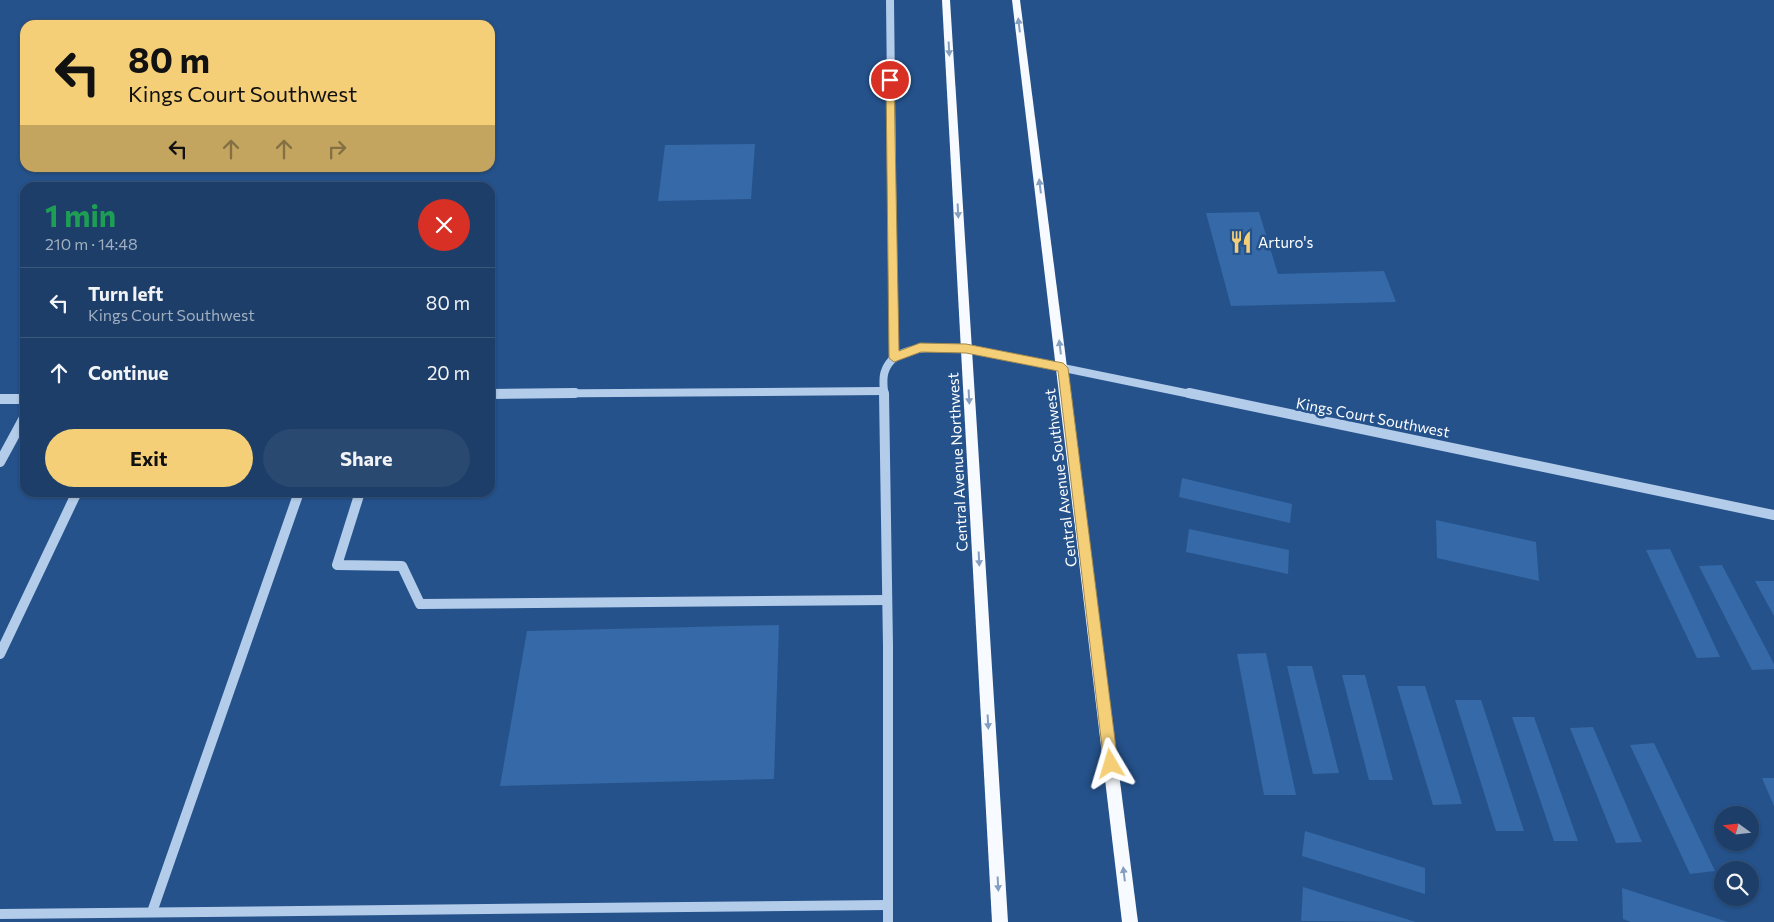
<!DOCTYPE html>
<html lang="en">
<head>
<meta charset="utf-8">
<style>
	:root { --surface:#1c3e68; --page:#294971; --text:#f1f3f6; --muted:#a0aec0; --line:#3a577c; --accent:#f4cf78 }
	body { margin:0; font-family:Commissioner,sans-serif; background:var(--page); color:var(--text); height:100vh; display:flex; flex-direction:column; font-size:19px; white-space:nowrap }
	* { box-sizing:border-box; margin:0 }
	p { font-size:16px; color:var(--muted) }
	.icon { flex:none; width:28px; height:28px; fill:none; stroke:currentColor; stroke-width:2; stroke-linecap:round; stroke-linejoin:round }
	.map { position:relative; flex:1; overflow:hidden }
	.sheet { position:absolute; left:20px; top:182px; width:475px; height:315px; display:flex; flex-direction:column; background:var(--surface); border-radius:15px; box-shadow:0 1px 4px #0004,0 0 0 1px var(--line) }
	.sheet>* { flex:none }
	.top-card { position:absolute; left:20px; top:20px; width:475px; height:152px; border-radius:15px; box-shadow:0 1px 4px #0004,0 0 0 1px var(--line); background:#f4cf78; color:#111; overflow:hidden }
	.needle { width:32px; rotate:285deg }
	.controls { position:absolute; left:1714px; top:806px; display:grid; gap:10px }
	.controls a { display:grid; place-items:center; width:45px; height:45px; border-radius:50%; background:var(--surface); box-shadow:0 1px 4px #0004,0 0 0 1px var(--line); font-size:25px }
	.pin { position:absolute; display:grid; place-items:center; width:42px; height:42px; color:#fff; margin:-21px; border:2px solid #fff; border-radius:50%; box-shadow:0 1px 5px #0007 }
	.me { position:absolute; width:55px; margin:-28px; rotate:353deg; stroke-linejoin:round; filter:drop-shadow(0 0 4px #0008) }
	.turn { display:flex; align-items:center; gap:18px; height:105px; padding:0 25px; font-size:22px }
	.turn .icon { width:65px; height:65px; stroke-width:2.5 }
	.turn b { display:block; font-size:35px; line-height:42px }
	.lanes { display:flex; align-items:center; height:48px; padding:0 25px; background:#0003; justify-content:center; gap:25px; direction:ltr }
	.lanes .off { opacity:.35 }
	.round { display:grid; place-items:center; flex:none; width:52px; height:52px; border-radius:26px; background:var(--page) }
	.summary { display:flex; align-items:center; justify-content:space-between; height:85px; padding:0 25px }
	h1 { font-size:30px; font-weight:700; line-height:38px; color:#1e9e55 }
	.button { display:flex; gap:10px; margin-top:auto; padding:10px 25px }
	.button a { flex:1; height:58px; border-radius:30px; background:var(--accent); color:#111; font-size:20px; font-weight:700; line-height:58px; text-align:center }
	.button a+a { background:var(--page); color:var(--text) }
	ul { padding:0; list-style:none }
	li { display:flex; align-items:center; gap:15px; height:70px; padding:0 25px; border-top:1px solid var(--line) }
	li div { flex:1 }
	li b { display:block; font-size:19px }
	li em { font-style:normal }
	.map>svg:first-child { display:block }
</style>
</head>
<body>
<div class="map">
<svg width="1774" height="922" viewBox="0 0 1774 922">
	<rect width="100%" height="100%" fill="#25528b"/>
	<g fill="#3669a7">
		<path d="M755,144L751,199L658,201L665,145Z"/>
		<path d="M1259,212L1278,274L1384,271L1396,302L1231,306L1206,213Z"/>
		<path d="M1182,478L1292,504L1290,523L1179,497Z"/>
		<path d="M1436,520L1536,542L1539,581L1437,558Z"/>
		<path d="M1189,529L1289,550L1288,574L1186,552Z"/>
		<path d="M1670,549L1720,657L1697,658L1646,550Z"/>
		<path d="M1722,565L1774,664V669L1752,670L1699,566Z"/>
		<path d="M1755,581H1774V616Z"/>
		<path d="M779,625L774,779L500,786L527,631Z"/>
		<path d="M1266,653L1296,795H1264L1237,654Z"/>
		<path d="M1287,666H1312L1339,773L1313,774Z"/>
		<path d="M1342,675H1365L1393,780H1369Z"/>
		<path d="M1397,686H1425L1462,804L1433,805Z"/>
		<path d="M1455,700H1481L1524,831H1496Z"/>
		<path d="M1512,717H1534L1578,841H1554Z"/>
		<path d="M1593,727L1642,842L1616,843L1570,728Z"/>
		<path d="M1654,743L1715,871L1690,874L1630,745Z"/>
		<path d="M1762,778H1774V806Z"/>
		<path d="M1305,831L1425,868V894L1302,856Z"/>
		<path d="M1303,887L1416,922L1301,921Z"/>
		<path d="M1622,888L1728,922H1631L1623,919Z"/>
	</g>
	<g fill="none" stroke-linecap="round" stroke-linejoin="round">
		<g stroke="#b3ccea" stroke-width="8">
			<path d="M890,0L894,358"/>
			<path d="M490,394L884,391"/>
			<path d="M884,395C884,387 882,378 885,371C895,342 942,348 966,348L1195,395"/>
		</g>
		<g stroke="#b3ccea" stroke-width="10">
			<path d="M884,393L888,646V922"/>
			<path d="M1189,393L1774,515"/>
			<path d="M490,394L575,393"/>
			<path d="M0,399H25"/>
			<path d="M0,462L25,416"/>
			<path d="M360,492L337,565L402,566L420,604L887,600"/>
			<path d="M0,654L77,492"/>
			<path d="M152,912L299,492"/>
			<path d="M0,914L888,905"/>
		</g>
		<g fill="#f7fafe" fill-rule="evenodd">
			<path d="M942,0H950L1008,922H992Z"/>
			<path d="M1012,0H1020L1138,922H1122Z"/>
		</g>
	</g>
	<defs><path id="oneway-solid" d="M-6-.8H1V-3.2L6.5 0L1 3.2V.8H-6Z" transform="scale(1.25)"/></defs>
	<g fill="#849ebf">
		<use href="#oneway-solid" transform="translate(1019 25) rotate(-97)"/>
		<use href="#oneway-solid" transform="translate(949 49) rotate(87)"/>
		<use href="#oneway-solid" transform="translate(1040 186) rotate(-97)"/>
		<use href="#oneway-solid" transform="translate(958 211) rotate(87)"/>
		<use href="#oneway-solid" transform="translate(1060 347) rotate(-97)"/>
		<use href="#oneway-solid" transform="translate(969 397) rotate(87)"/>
		<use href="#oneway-solid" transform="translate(979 559) rotate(87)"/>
		<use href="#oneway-solid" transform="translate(988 722) rotate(87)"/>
		<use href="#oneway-solid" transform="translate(1124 874) rotate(-97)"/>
		<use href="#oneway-solid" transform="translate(998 884) rotate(87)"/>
	</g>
	<path fill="#f4cf78" stroke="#9f874e" d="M890,77L894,80L899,351L920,343L966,344L1063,363L1068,368L1118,764L1116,768L1111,770L1106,768L1104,764L1058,371L966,353L921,352L894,362L889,358L886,80Z"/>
	<defs>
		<symbol id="restaurant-bare" viewBox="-9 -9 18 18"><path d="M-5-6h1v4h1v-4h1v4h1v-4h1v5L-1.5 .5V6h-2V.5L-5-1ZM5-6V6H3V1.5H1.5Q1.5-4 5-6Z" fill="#f4cf78" stroke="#25528b" stroke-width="2.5" paint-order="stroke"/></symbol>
	</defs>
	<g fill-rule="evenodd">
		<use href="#restaurant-bare" x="1225" y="226" width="32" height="32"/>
	</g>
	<g text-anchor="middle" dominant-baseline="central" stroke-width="5" stroke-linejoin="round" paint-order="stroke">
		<g font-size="15" fill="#fff" stroke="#25528b" text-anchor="start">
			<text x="1258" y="242">Arturo's</text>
		</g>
		<g font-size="15" fill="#fff" stroke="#25528b">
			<text transform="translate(1373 417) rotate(11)">Kings Court Southwest</text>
			<text transform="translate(957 462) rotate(-93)">Central Avenue Northwest</text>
			<text transform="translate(1060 478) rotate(-97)">Central Avenue Southwest</text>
		</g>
	</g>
</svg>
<div class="controls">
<a><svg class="needle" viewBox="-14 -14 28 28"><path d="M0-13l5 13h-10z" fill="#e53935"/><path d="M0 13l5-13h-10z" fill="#a0aec0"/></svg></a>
<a><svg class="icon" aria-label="search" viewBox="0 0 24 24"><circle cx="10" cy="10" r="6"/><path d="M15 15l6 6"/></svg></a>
</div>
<div class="pin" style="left:890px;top:80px;background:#d93025"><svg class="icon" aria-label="arrive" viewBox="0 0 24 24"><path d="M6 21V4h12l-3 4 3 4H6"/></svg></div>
<svg class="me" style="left:1111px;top:764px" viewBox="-20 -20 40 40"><path d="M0-17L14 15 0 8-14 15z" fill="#f4cf78" stroke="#fff" stroke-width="4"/></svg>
<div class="top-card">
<div class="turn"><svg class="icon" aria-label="left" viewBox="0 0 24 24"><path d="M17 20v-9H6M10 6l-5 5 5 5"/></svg><div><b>80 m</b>Kings Court Southwest</div></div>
<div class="lanes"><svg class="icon" aria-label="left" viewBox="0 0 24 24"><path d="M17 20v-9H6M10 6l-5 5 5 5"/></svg><svg class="icon off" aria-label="ahead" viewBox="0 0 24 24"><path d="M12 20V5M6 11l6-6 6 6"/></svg><svg class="icon off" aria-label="ahead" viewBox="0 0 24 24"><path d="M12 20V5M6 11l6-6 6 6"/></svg><svg class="icon off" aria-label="right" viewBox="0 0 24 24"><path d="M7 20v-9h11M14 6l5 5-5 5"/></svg></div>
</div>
<section class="sheet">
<div class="summary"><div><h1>1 min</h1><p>210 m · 14:48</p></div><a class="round" style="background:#d93025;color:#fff"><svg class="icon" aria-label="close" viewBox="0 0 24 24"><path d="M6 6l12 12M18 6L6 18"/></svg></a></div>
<ul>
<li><svg class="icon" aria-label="left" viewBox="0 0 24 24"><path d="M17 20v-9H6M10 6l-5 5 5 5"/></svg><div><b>Turn left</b><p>Kings Court Southwest</p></div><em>80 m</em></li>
<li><svg class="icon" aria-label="ahead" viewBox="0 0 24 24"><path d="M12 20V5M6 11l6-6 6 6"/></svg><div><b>Continue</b></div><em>20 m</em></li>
</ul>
<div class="button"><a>Exit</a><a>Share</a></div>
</section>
</div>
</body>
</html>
